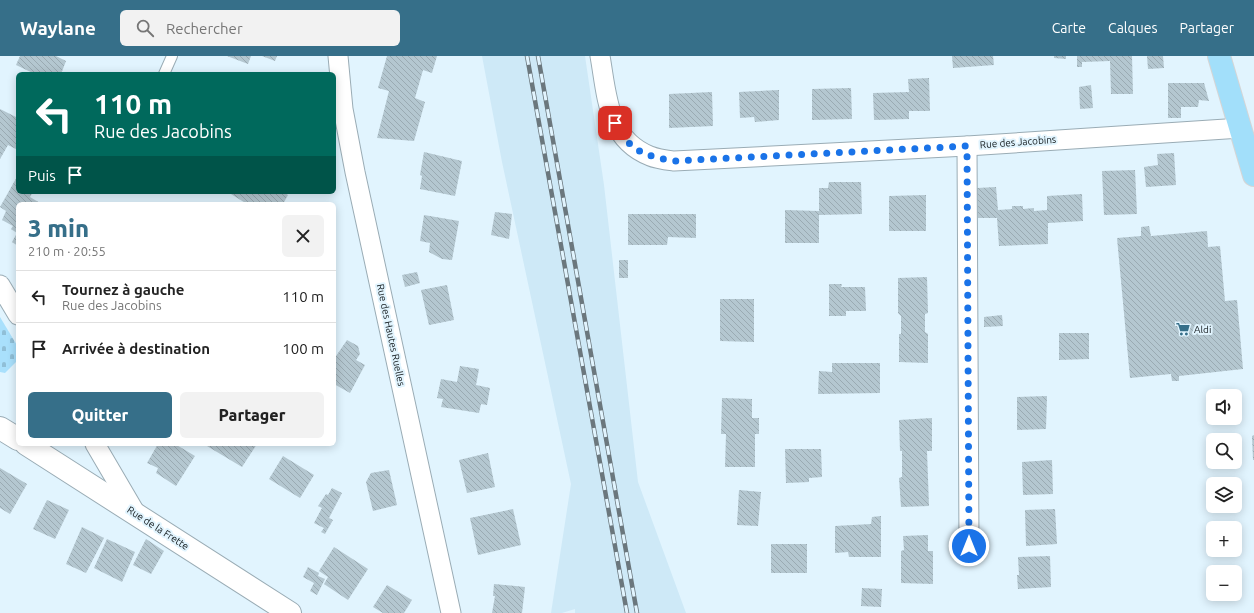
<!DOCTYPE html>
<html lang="fr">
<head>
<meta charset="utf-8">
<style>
	:root { --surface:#fff; --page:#f2f2f2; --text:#222; --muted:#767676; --line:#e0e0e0; --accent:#366f89 }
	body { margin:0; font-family:Ubuntu,sans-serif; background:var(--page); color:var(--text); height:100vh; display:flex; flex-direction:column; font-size:15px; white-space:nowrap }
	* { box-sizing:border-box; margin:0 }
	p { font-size:13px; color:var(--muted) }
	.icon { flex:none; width:22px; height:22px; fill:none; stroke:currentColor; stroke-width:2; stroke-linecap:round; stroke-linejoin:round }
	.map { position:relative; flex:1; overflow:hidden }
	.side { position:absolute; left:16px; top:146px; width:320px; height:244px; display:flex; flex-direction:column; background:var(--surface); border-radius:6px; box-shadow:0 2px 10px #0003 }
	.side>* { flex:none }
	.top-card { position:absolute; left:16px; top:16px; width:320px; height:122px; border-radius:6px; box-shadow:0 2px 10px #0003; background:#00695c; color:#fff; overflow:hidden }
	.buttons { position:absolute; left:1206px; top:333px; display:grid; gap:8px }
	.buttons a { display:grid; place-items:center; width:36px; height:36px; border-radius:6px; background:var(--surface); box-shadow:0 2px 10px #0003; font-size:20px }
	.pin { position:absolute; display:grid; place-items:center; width:34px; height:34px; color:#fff; margin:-17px; border-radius:8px; box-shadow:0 2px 6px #0006 }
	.me { position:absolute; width:44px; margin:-22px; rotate:0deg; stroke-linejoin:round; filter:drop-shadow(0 0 3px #0008) }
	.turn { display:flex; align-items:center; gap:14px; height:84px; padding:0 12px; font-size:18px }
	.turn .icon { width:52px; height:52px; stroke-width:2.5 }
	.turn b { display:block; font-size:28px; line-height:34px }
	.then { display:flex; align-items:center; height:38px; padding:0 12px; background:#0003; gap:8px; font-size:15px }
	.round { display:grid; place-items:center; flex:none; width:42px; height:42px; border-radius:6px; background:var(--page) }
	.head { display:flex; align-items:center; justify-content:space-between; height:68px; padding:0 12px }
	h1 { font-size:24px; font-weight:800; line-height:30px; color:var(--accent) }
	.cta { display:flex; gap:8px; margin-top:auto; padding:8px 12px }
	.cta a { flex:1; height:46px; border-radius:6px; background:var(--accent); color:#fff; font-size:16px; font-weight:800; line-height:46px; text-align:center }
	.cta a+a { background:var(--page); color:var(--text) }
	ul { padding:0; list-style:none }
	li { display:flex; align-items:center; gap:12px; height:52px; padding:0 12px; border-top:1px solid var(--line) }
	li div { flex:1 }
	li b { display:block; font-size:15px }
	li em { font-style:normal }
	header { display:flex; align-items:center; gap:24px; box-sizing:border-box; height:56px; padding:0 20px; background:var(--accent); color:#fff }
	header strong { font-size:19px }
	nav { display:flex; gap:22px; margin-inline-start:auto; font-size:14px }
	.search { width:280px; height:36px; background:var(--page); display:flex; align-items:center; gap:10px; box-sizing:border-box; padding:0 14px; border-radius:6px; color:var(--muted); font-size:15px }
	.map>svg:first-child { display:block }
</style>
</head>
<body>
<header>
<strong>Waylane</strong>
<div class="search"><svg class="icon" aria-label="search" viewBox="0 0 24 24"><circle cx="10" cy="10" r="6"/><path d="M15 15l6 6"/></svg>Rechercher</div>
<nav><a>Carte</a><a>Calques</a><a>Partager</a></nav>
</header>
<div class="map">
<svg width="1254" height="557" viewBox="0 0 1254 557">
	<defs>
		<pattern id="cemetery-stones" width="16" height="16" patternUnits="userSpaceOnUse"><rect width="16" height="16" fill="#a9e0fc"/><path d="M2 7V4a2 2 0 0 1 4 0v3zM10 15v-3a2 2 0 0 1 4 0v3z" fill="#90bfd7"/></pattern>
		<pattern id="building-back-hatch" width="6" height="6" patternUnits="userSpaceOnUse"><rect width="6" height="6" fill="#b4c7d0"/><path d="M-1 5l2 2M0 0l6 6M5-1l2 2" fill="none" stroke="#9aaab2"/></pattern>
	</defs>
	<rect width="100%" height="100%" fill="#e1f4fe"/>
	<path fill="#cee9f7" d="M482,0H585L604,129L638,426L686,557H575V553L562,557H551L571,428L502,106Z"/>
	<path fill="url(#cemetery-stones)" d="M0,261L18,291V304L5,317L0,316Z"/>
	<g fill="url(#building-back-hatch)">
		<path d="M20,0H56L66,5L61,18H35L16,9Z"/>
		<path d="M227,0H251L248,8Z"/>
		<path d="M262,0H277L275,5Z"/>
		<path d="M387,0H437L432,17L423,14L415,42L425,46L414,85L377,82L389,35L378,32Z"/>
		<path d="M952,0H993L994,9L953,12Z"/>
		<path d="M1054,0H1066V3L1054,2Z"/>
		<path d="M1077,0H1132L1133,38H1111L1110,5L1082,6V11H1077Z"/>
		<path d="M1147,0H1163L1164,12L1148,13Z"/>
		<path d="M929,22L930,55H909V63L874,64L873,37L909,36L908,23Z"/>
		<path d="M1168,27H1204L1209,45L1199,44L1198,51H1181V62H1168Z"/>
		<path d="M1091,29L1093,52L1080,53L1079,31Z"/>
		<path d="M851,32L852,63L812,64V33Z"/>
		<path d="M779,34V64L755,66L754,61L740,62L739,36Z"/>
		<path d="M712,36L713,70L669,72V38Z"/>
		<path d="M0,53L18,62V94L8,89L0,103Z"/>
		<path d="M424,96L462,105L455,140L420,133L422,120L420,119Z"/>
		<path d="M1174,97L1176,129L1146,131L1144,111L1158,109L1157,98Z"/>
		<path d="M1135,114L1137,158L1104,159L1102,115Z"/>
		<path d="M18,119V136H33L30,141L40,147L39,148H18V190L12,186L17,177L11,173L13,170L2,164L6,155L0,151Z"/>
		<path d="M829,126H861L862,158L819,159V187H785V154L819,155V132H828Z"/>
		<path d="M996,131L998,154L1012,153V150H1023V153L1034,152V155L1047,154V140L1082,138L1083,165L1048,167V188L999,190L997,162H978L977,132Z"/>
		<path d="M232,136H284L288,139L283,148H247L231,138Z"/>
		<path d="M926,139V175H889V140Z"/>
		<path d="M495,156L512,158L509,183L491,179Z"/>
		<path d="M628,158H696V182L668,181L667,189H628Z"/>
		<path d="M424,159L459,165L452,204L442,203L429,196L430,187L420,185Z"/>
		<path d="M1149,170L1151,180L1207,175L1208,191L1220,190L1225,245L1237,244L1243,313L1179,320V325H1172L1171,318L1130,322L1117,182L1141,180V171Z"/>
		<rect x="619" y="204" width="9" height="18"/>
		<path d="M417,216L420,227L405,231L402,219Z"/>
		<path d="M927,221L928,257L925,258V276L928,278V307L899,306V278H901V260L898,257V222Z"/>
		<path d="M829,228H842L841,231H865L866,255H846V260H829Z"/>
		<path d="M447,229L454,264L429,269L421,234Z"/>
		<path d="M720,243H754V286L720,285Z"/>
		<path d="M1002,259L1003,270L984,271V261Z"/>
		<path d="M1059,277H1089V303L1059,304Z"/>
		<path d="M347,284L358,290L360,298L356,304L365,309L350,337L334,328V303Z"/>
		<path d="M832,307H880V337L818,338L819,315L832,316Z"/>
		<path d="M460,310L479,313L476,329L490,332L487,349L481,348L479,357L441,351L443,343L437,342L441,323L457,326Z"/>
		<path d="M1047,340L1046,373L1017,374V341Z"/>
		<path d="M722,342L752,343V362H759V378H755V411H725L726,378H721Z"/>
		<path d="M932,362V395H927L929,450L901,451L899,422L902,421V395H900L899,364Z"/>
		<path d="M1254,379V404H1253L1252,380Z"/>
		<path d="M158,388H175L195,400L176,430L156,417L158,412L147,407Z"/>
		<path d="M208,388H257L242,411L207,390Z"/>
		<path d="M785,393H821L822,421L809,422V426L786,427Z"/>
		<path d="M488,397L495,431L467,437L459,404Z"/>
		<path d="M283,400L314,419L300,442L269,423Z"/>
		<path d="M1052,404L1053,438L1023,439L1022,406Z"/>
		<path d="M0,412L27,428L10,458L0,452Z"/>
		<path d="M389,414L397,449L373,455L366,426L371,417Z"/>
		<path d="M332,432L342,437L329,462L333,464L325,478L321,476L324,472L314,467L322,452L318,450L326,438L328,439Z"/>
		<path d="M739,434L761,436L758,470L737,469Z"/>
		<path d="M47,444L69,454L55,483L33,473Z"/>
		<path d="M513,453L521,489L478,499L470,462Z"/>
		<path d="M1055,453L1057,488L1026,490L1025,454Z"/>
		<path d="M881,460V501H849L848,496L835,497V470L871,468L872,461Z"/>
		<path d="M82,471L104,482L86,517L66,508Z"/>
		<path d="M928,479V495H933V528L901,527V495L904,494L903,480Z"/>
		<path d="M107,483L135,496L122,526L94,512Z"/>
		<path d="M146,483L164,495L151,518L133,509Z"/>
		<rect x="771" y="488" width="36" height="29"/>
		<path d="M334,491L368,513L348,544L324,528L328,521L319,515Z"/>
		<path d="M1050,500L1051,531L1018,533L1017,519H1019L1018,501Z"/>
		<path d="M308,511L319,517L318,520L325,523L317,539L310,535L314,527L303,521Z"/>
		<path d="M494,528L525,531L522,557H492L495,540H493Z"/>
		<path d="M387,529L412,544L404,557H383L373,551Z"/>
		<path d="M862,532L882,533L881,551L861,550Z"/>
	</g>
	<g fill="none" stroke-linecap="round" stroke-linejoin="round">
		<defs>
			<path id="service" d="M164,18L172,0"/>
			<g id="minor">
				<path d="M338,0L343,53L355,116L451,557"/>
				<path d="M600,0C607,39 607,83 650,100C657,103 666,104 674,105L967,90L1241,72"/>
				<path d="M967,90L969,490"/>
				<path d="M0,229L18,259"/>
				<path d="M95,388L136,458"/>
			</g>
			<g id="tertiary">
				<path d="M0,372L18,383"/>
				<path d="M26,388L290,557"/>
			</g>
			<path id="primary" d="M1219,0L1254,119"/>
		</defs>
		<use href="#service" stroke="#9aacb5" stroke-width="12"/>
		<use href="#minor" stroke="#9aacb5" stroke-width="21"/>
		<use href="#tertiary" stroke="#9aacb5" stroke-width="24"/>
		<use href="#primary" stroke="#d4d5d6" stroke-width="24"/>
		<use href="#service" stroke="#fff" stroke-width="10"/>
		<use href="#minor" stroke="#fff" stroke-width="19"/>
		<use href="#tertiary" stroke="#fff" stroke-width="22"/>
		<use href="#primary" stroke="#a2dffa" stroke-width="22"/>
		<defs>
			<g id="rail">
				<path d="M527,0L627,557"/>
				<path d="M538,0L637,557"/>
			</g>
		</defs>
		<use href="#rail" stroke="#6b777d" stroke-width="4.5"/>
		<use href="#rail" stroke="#e1f4fe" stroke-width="3" stroke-dasharray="9" stroke-linecap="butt"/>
	</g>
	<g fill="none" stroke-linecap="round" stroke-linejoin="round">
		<path stroke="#1a73e8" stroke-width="7" stroke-dasharray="0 12.6" d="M615,67C629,95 645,100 674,105L967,90L969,490"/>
	</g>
	<defs>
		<symbol id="supermarket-bare" viewBox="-9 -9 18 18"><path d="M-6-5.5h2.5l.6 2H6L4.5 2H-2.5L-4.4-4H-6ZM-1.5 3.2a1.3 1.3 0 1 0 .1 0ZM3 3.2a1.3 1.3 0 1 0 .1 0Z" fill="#366f89" stroke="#e1f4fe" stroke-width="2.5" paint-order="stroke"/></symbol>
	</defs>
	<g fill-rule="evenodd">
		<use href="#supermarket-bare" x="1173" y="263" width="20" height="20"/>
	</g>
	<g text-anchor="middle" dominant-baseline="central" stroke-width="4" stroke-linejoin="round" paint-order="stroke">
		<g font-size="10" fill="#11181b" stroke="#e1f4fe">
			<text transform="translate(1018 86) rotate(-4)">Rue des Jacobins</text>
			<text transform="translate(391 279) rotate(78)">Rue des Hautes Ruelles</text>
			<text transform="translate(158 472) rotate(33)">Rue de la Frette</text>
		</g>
		<g font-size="10" fill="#11181b" stroke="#e1f4fe" text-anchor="start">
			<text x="1194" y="273">Aldi</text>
		</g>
	</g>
</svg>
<div class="buttons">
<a><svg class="icon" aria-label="sound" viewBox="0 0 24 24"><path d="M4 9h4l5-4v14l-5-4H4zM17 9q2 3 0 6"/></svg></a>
<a><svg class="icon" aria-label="search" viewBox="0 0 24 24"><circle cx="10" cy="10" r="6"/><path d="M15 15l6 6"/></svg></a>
<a><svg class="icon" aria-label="layers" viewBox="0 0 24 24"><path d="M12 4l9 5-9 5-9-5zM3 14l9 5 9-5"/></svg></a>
<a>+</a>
<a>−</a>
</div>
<div class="pin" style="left:615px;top:67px;background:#d93025"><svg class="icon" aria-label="arrive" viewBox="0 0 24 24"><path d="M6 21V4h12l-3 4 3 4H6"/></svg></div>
<svg class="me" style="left:969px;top:490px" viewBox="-20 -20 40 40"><circle r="17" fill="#1a73e8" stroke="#fff" stroke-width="3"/><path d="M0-11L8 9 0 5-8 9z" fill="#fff"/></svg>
<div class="top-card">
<div class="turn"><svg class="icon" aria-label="left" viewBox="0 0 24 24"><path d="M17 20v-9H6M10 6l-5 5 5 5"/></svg><div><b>110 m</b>Rue des Jacobins</div></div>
<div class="then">Puis<svg class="icon" aria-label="arrive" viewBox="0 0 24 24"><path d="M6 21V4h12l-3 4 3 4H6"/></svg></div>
</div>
<section class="side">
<div class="head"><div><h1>3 min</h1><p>210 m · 20:55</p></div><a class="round"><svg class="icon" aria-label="close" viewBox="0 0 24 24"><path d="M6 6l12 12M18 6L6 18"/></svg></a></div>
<ul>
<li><svg class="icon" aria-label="left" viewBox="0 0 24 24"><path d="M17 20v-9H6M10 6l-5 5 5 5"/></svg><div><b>Tournez à gauche</b><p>Rue des Jacobins</p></div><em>110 m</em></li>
<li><svg class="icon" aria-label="arrive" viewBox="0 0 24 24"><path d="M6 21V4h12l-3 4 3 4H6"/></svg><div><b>Arrivée à destination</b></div><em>100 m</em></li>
</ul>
<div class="cta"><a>Quitter</a><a>Partager</a></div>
</section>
</div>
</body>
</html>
